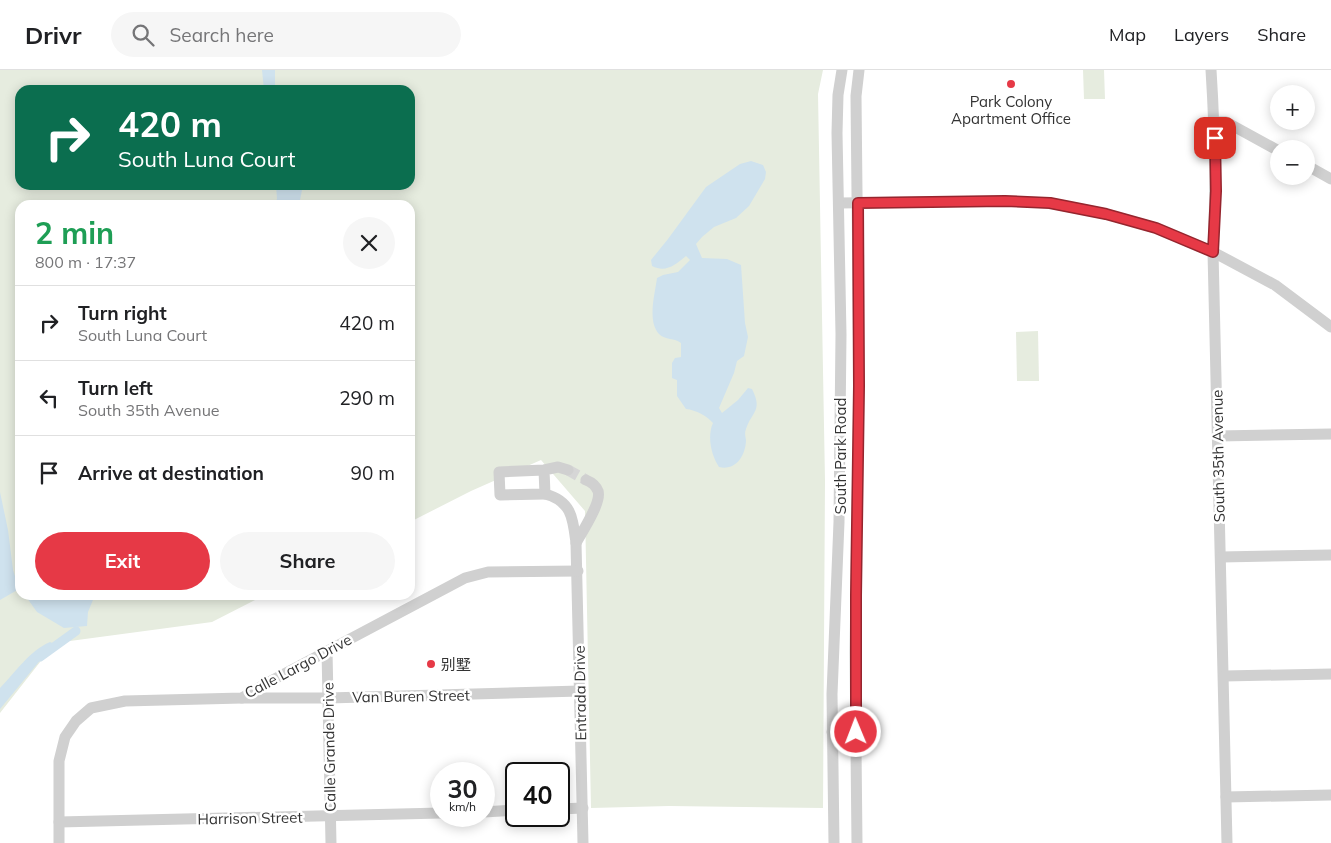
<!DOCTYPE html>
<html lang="en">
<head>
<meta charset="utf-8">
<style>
	:root { --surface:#fff; --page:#f6f6f6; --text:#202124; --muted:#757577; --line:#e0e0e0; --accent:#e63946 }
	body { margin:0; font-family:Mulish,"Noto Sans SC",sans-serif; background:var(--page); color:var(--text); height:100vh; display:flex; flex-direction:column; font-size:19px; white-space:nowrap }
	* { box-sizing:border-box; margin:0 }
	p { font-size:16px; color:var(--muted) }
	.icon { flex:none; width:28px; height:28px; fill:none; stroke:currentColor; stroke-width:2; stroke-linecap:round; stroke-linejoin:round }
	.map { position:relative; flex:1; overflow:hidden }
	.drawer { position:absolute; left:15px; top:130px; width:400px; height:400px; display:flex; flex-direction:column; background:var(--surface); border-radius:15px; box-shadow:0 2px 12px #0003 }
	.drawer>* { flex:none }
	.guide { position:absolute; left:15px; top:15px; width:400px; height:105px; border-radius:15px; box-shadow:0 2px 12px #0003; background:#0b6e4f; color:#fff; overflow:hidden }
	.controls { position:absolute; left:1270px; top:15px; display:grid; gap:10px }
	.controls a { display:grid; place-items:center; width:45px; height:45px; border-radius:50%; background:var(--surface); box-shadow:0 2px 12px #0003; font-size:25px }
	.speed { position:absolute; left:430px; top:692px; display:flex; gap:10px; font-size:25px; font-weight:700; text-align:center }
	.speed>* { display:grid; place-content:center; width:65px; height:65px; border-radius:50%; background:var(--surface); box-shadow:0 2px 12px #0003; line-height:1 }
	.speed small { font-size:12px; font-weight:400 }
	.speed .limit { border:2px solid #111; border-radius:8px; background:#fff; color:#111 }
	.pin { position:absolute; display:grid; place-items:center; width:42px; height:42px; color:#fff; margin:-21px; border-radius:10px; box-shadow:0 2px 8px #0006 }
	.me { position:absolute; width:55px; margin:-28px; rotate:359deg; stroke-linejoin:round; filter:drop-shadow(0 0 4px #0008) }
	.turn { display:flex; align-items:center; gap:18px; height:105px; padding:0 20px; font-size:22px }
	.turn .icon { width:65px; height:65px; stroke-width:2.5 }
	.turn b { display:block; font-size:35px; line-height:42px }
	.round { display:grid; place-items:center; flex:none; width:52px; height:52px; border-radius:26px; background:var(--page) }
	.headline { display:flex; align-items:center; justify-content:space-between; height:85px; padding:0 20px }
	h1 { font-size:30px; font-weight:700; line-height:38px; color:#1e9e55 }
	.primary-button { display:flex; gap:10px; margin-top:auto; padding:10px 20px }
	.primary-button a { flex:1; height:58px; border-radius:30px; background:var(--accent); color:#fff; font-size:20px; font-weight:700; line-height:58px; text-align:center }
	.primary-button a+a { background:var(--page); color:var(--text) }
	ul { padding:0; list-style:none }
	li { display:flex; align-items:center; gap:15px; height:75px; padding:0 20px; border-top:1px solid var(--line) }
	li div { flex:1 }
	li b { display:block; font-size:19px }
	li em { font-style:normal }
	header { display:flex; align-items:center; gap:30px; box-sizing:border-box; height:70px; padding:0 25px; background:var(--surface); border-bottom:1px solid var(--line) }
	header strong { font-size:24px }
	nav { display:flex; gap:28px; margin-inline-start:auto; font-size:18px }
	.search { width:350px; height:45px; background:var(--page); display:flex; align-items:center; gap:12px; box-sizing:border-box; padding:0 18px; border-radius:28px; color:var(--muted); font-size:19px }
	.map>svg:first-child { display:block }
</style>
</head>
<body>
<header>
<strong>Drivr</strong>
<div class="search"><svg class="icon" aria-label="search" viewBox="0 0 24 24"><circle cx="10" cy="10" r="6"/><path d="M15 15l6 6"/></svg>Search here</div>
<nav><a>Map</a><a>Layers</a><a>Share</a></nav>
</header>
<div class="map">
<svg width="1331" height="773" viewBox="0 0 1331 773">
	<rect width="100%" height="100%" fill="#fff"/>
	<g fill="#e6ecdf" fill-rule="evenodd">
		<path d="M0,0H823L818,24L825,411L823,738L669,736L591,738L585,441L541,390L471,421L410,452V135H20V525H265L212,552L55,573L0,643ZM20,20H410V115H20Z"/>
		<path d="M1083,0H1104L1105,29H1084Z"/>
		<path d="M1038,261L1039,311H1017L1016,262Z"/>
	</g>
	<g fill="#cfe2ee">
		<path d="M262,0H275V20H264Z"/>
		<path d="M751,91L763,95L766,102L765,109L749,136L736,148L714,157L702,167L696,174L702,188L727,189L741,195L745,253L748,267L744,286L737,291L734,303L719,338L722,343L738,330L748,318L752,319C763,341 752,341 746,359C744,364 746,367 746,371C745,387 735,401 719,397C711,385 707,366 713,353C707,346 696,340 686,339L677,326V310L672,308V293L675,288L681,287V273C675,268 665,270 659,264C647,251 655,224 657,208L663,205L678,202L690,190L686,186C675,195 666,203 652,196L651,190L668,169L706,117L740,94Z"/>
		<path d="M276,115H303L299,135H274L277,129Z"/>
		<path d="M0,422L8,460L13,500L19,519L0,530Z"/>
		<path d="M39,525H95L88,542L87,556L64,558L37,542L27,528Z"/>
		<path d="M50,572L52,573V576L0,639V618C16,602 29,581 50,572Z"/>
	</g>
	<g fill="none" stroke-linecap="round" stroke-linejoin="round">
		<path stroke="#cfe2ee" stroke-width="9" d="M40,587L76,561"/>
		<path stroke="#d6d6d6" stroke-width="11" stroke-dasharray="11 5.5" stroke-linecap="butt" d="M568,400L586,410"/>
		<g stroke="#d0d0d0" stroke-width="11">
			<path d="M1211,0C1215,61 1216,121 1213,182L1227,773"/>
			<path d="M1214,52H1226L1279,81"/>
			<path d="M1306,95L1331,109"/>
			<path d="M839,133L1005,131L1050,133L1106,144L1156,158L1213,182L1275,215L1331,257"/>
			<path d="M1218,366L1331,364"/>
			<path d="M544,400L545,424L500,425L499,402L544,400L558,397L568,400"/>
			<path d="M545,424C572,431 573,449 576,473L583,773"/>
			<path d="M576,473C582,462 602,432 598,421C596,416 591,412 586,410"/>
			<path d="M1221,487L1331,485"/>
			<path d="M327,581L331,773"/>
			<path d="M1224,606L1331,604"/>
			<path d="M242,628H328L580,621"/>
			<path d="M832,662H856"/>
			<path d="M1226,727L1331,725"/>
			<path d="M559,739L583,738"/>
			<path d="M484,742L516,740"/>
			<path d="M59,752L441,743"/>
			<path d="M59,773V691L65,667L76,651L91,638L125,631L242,628L267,613L465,508L488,502L578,501"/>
			<path d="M834,773L832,624L839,452L841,264L837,63L838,25L842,0"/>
			<path d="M857,773L855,582L859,316L856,26L859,0"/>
		</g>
	</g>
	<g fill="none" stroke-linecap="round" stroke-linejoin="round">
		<defs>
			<path id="route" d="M856,662V526L859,316L858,133L1005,131L1050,133L1106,144L1156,158L1213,182L1216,121L1215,68"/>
		</defs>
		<use href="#route" stroke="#96252e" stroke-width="12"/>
		<use href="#route" stroke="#e63946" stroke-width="9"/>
	</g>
	<g fill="#e63946" stroke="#fff" stroke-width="2">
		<circle cx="1011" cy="14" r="5"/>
		<circle cx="431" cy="594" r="5"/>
	</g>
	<g text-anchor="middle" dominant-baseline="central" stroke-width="5" stroke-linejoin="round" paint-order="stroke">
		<g font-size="15" fill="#333" stroke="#fff">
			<text x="1011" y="31">Park Colony<tspan x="1011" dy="17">Apartment Office</tspan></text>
			<text x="441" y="594" text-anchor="start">别墅</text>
		</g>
		<g font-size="15" fill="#333" stroke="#fff">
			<text transform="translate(840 386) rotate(-90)">South Park Road</text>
			<text transform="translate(1218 386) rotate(-91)">South 35th Avenue</text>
			<text transform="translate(298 596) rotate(-28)">Calle Largo Drive</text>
			<text transform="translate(580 623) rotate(-91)">Entrada Drive</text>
			<text transform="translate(411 626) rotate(-1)">Van Buren Street</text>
			<text transform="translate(329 677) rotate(-91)">Calle Grande Drive</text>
			<text transform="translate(250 748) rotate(-1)">Harrison Street</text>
		</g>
	</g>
</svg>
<div class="controls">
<a>+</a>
<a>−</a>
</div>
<div class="speed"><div>30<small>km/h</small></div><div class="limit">40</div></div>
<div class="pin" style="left:1215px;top:68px;background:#d93025"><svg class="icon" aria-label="arrive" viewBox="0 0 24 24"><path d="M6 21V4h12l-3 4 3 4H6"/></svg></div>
<svg class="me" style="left:856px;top:662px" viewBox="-20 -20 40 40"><circle r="17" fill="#e63946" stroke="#fff" stroke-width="3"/><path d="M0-11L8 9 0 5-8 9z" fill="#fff"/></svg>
<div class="guide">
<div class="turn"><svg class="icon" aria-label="right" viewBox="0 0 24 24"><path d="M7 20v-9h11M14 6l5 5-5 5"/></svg><div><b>420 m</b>South Luna Court</div></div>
</div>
<section class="drawer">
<div class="headline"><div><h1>2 min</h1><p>800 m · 17:37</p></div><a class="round"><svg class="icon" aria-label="close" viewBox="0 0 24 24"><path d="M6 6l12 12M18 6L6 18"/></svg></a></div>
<ul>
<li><svg class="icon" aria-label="right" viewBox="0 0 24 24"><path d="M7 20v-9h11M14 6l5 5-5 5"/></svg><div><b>Turn right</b><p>South Luna Court</p></div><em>420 m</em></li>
<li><svg class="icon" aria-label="left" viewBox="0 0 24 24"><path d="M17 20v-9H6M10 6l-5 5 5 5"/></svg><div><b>Turn left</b><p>South 35th Avenue</p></div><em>290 m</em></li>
<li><svg class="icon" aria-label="arrive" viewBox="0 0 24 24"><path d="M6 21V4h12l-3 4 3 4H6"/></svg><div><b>Arrive at destination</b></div><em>90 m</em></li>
</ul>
<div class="primary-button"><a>Exit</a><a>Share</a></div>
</section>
</div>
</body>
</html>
